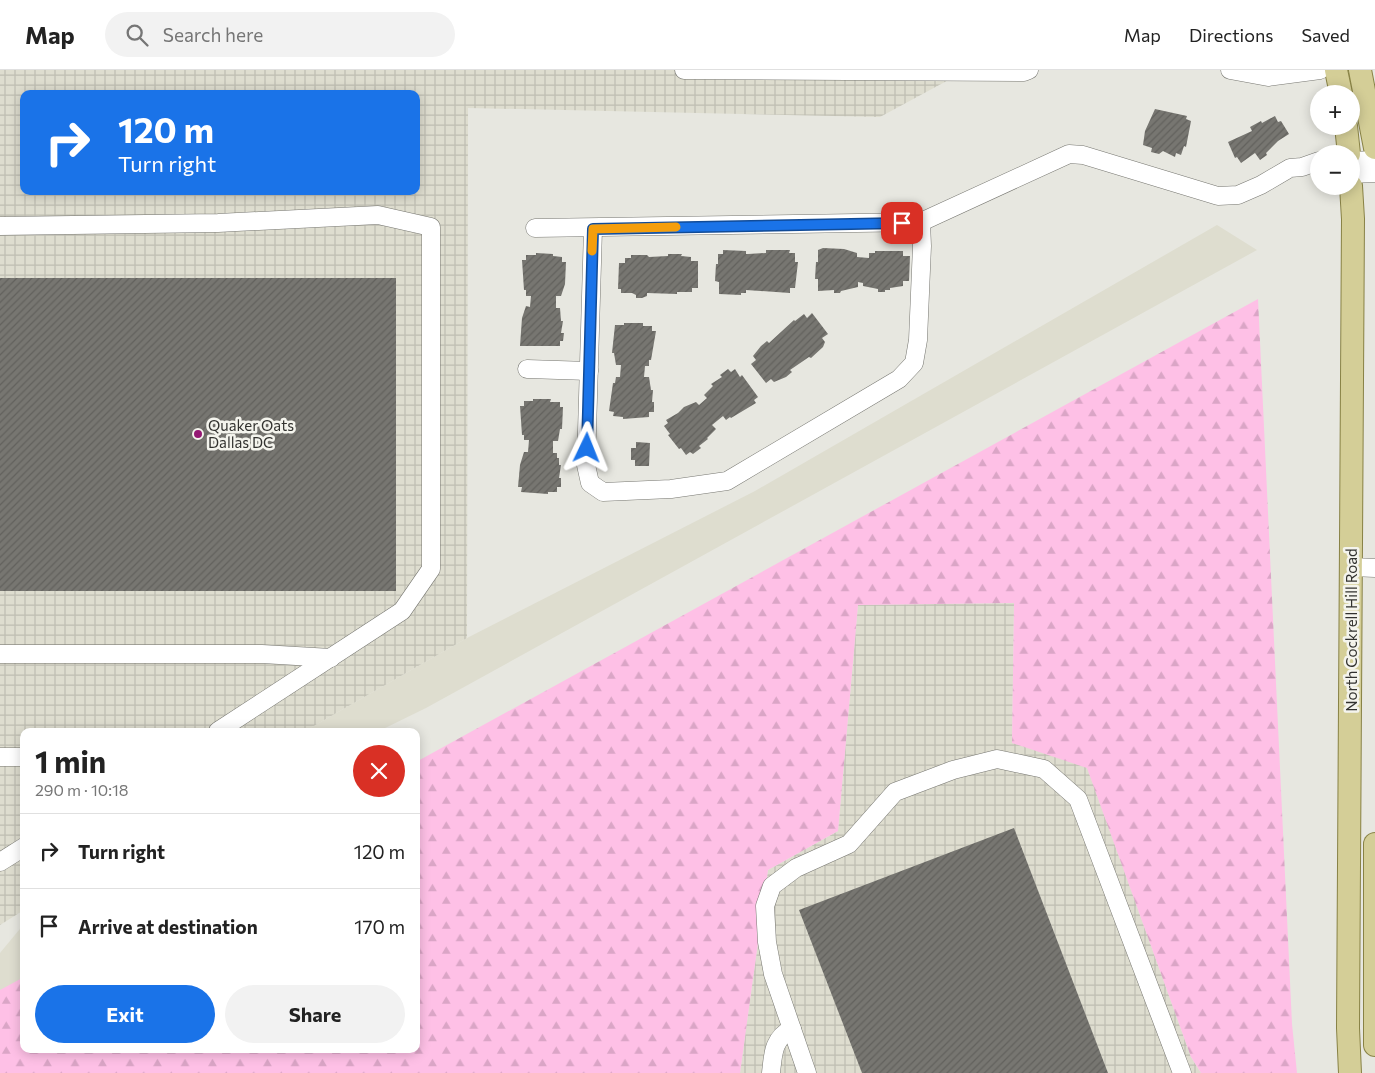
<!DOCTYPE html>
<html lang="en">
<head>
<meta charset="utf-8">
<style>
	:root { --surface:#fff; --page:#f2f2f2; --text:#222; --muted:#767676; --line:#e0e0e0; --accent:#1a73e8 }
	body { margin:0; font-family:Commissioner,sans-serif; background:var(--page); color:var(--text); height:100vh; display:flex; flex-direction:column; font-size:19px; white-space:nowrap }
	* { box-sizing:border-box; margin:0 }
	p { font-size:16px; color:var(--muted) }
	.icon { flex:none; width:28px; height:28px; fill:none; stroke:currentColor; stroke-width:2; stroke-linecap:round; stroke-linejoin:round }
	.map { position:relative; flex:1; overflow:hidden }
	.side { position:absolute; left:20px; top:658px; width:400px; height:325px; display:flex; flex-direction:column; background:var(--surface); border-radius:10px; box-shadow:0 2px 12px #0003 }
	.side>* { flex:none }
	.hud { position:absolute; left:20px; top:20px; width:400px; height:105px; border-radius:10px; box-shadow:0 2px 12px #0003; background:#1a73e8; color:#fff; overflow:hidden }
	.buttons { position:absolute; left:1310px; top:15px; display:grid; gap:10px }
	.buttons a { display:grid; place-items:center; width:50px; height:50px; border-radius:50%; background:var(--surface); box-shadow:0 2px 12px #0003; font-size:25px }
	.pin { position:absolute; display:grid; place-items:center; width:42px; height:42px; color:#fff; margin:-21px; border-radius:10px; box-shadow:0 2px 8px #0006 }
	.me { position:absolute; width:55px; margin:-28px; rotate:2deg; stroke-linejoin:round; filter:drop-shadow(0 0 4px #0008) }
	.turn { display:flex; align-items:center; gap:18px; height:105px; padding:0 15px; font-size:22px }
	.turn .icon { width:65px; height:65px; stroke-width:2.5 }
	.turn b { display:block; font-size:35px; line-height:42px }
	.round { display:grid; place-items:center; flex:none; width:52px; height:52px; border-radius:26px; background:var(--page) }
	.head { display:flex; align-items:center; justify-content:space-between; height:85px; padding:0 15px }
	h1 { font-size:30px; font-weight:700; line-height:38px }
	.cta { display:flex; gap:10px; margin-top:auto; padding:10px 15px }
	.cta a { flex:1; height:58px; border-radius:30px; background:var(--accent); color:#fff; font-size:20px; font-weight:700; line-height:58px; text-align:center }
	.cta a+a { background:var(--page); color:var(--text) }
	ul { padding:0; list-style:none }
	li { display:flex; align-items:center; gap:15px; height:75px; padding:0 15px; border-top:1px solid var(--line) }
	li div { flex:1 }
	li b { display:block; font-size:19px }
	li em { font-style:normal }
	header { display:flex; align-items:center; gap:30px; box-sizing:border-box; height:70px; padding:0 25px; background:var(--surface); border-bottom:1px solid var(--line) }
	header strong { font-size:24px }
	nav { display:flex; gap:28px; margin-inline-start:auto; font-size:18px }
	.search { width:350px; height:45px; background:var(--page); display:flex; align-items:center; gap:12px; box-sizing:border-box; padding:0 18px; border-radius:28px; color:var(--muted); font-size:19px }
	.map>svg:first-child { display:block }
</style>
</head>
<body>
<header>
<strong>Map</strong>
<div class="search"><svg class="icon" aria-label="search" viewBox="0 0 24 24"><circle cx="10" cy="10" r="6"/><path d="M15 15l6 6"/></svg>Search here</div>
<nav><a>Map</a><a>Directions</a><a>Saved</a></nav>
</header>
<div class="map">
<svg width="1375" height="1003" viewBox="0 0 1375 1003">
	<defs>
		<pattern id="industrial-grid" width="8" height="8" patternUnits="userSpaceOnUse" patternTransform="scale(1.25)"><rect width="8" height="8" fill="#deddcf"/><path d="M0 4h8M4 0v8" fill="none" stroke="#bfbeb2"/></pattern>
		<pattern id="forest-firs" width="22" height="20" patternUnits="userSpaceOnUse" patternTransform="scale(1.25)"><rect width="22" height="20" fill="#fec0e6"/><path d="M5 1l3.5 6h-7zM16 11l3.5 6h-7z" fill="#daa5c6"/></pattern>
		<pattern id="building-hatch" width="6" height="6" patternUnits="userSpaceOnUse" patternTransform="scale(1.25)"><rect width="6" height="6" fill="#777671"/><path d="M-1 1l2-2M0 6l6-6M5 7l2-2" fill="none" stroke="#62615d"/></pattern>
	</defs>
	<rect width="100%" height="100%" fill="#e7e7e0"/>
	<g fill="#deddcf">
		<path d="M1217,155L1257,180L426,638L379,661H305L467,568L755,421Z"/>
		<path d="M24,854V929L0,956V883Z"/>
	</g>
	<g fill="url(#industrial-grid)" fill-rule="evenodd">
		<path d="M0,0H967L880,47L468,38L467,568L305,661H24V840L0,855ZM24,24H416V121H24Z"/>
		<path d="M1014,533L1012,672L1087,697L1191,987L1201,1003H740L768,800L838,761L858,535Z"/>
	</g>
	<path fill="url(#forest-firs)" d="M1258,229L1292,954L1297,1003H1201L1191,987L1087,698L1012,673L1014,533L858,535L838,761L768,800L740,1003H0V920L24,907V979H416V692Z"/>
	<g fill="url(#building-hatch)">
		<path d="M1155,39L1187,46L1186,49L1191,51L1186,77L1184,76L1181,85L1176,83L1175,87L1163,81L1159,84L1151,82L1152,78L1143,75L1145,61Z"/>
		<path d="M1275,46L1278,52L1281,51L1289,64L1278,71L1266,83L1267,85L1260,90L1255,83L1241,93L1237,87L1235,88L1228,72L1252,61L1250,57L1261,51L1262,53Z"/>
		<path d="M823,178L844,179L857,183V187L869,188V183H875V181H903V186H910L909,211H903V216L890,218V220H885V222H878V219L863,216V213L858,212V217L841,221L840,223H834V220L818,221V209H815L816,192H818V180Z"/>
		<path d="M723,180L746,181V184H748L766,183V180H790L789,183H795V192H798L795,218H790V223L746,220V223H741V225L719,224V212L715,211L716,194H718V184H723Z"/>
		<path d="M536,183L553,184V186L562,187V192H566L565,214L561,226H556V238H560L561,251H563L561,263H564L563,271H560V276H520L522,248L526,236L530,237L531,226H526V220H524L522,190H526V185H536Z"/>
		<path d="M668,184H682L681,186L691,187V191H698V218H692V222H677V224L647,223V226L642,228H636V225L632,223H621V219H618L619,193H625V188H631V185H647L649,187L668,186Z"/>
		<rect x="0" y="208" width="396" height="313"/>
		<path d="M812,243L828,264L822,268L825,272L823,277L811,288L809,287L790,300L792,302L786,307L774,312L771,309L766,313L751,294L756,290L753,286L761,276L767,271L769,273L794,250L795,251L804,244L807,248Z"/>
		<path d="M624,253H643V256H652V261H656L651,290H649V296H645L644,307H649L651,320H653L652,332H654V342H649V347L623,349V347L613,346L614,342L609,341L613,313H615L616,307H620L621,295H616L614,283H612L615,255H624Z"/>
		<path d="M728,299L731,302L735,299L740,307L742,305L758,327L754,330L756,333L731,348L730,347L726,350L723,346L712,355L716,359L707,368L708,369L699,376L701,378L693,384L690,382L686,385L681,378L679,379L668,365L670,364L664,356L668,353L666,350L678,343L684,337L696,332L699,335L707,328L704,325L713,316L711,314L722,307L720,305Z"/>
		<path d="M533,329H551L550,332H560V337H563L562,359H560L558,371H553V383H557V388H559V395H561L559,408H561V417H557V422H548V424L521,422L522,417H518L520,395L524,382H528L529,370H524V365H522L520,336H524V331H533Z"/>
		<path d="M636,372L650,373L649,396H635V390H631V378H636Z"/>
		<path d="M1014,758L1108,1003H862L799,840Z"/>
	</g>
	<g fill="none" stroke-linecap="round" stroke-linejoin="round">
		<defs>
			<g id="minor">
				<path d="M684,0L1024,2L1029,0"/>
				<path d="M1230,0L1268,7L1320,0"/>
				<path d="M1351,91L1375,90"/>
				<path d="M1351,104L1375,103"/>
				<path d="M0,156L218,153L378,145L431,157V499L402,541L218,661"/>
				<path d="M535,158L921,152L1069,84L1083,85L1218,126L1238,125L1261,115L1290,98L1302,97L1319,91"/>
				<path d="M593,159L586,395L590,413L603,422L671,419L727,411L899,309L914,293L918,270L922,176L921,152"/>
				<path d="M527,299L589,301"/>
				<path d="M1352,497L1375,498"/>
				<path d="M0,584H262L331,588"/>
				<path d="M0,687H24"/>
				<path d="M0,792L24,777"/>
				<path d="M771,1003C773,984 773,968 792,959"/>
				<path d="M807,1003L773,904L767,872L765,836L772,816L796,798L849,774L895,722L953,700L997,689L1044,699L1078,729L1182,1003"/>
			</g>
			<g id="major">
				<path d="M1336,0L1341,24"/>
				<path d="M1360,0L1375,78"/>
				<path d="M1346,56L1349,84"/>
				<path d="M1375,774V975"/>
				<path d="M1350,1003L1348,958L1353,149L1351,116"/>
			</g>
		</defs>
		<use href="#minor" stroke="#777771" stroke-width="19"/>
		<use href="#major" stroke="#888245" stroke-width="24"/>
		<use href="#minor" stroke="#fff" stroke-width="18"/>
		<use href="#major" stroke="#d4ce97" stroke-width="22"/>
	</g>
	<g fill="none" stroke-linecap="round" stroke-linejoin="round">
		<defs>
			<path id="route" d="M587,378L593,159L902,153"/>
		</defs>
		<use href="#route" stroke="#114b97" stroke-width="12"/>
		<use href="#route" stroke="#1a73e8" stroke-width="9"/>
		<path stroke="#f59e0b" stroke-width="9" d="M592,181L593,159L676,157"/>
	</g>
	<circle fill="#941873" stroke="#f4f4ed" stroke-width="2" cx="198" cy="364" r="5"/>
	<g text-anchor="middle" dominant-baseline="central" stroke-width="5" stroke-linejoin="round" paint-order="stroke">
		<g font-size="15" fill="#32322f" stroke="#f4f4ed" text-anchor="start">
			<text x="208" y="355">Quaker Oats<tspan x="208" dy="17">Dallas DC</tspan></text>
		</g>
		<g font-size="15" fill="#32322f" stroke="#f4f4ed">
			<text transform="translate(1351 560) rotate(-90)">North Cockrell Hill Road</text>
		</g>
	</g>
</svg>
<div class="buttons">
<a>+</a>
<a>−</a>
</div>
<div class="pin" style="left:902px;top:153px;background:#d93025"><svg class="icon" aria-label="arrive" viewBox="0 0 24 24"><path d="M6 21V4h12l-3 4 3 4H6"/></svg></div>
<svg class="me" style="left:587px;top:378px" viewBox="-20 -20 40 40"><path d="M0-17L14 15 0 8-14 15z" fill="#1a73e8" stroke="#fff" stroke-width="4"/></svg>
<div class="hud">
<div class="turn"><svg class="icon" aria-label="right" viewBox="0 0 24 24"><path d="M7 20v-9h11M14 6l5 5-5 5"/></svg><div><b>120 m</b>Turn right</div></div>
</div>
<section class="side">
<div class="head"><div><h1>1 min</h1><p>290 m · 10:18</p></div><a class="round" style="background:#d93025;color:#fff"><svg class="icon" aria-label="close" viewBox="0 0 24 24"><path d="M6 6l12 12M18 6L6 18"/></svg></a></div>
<ul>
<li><svg class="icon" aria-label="right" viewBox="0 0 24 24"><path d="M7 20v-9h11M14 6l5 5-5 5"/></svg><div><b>Turn right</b></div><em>120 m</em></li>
<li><svg class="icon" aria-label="arrive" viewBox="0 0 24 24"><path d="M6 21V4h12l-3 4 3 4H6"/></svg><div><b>Arrive at destination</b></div><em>170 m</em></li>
</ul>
<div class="cta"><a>Exit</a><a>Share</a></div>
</section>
</div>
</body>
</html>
